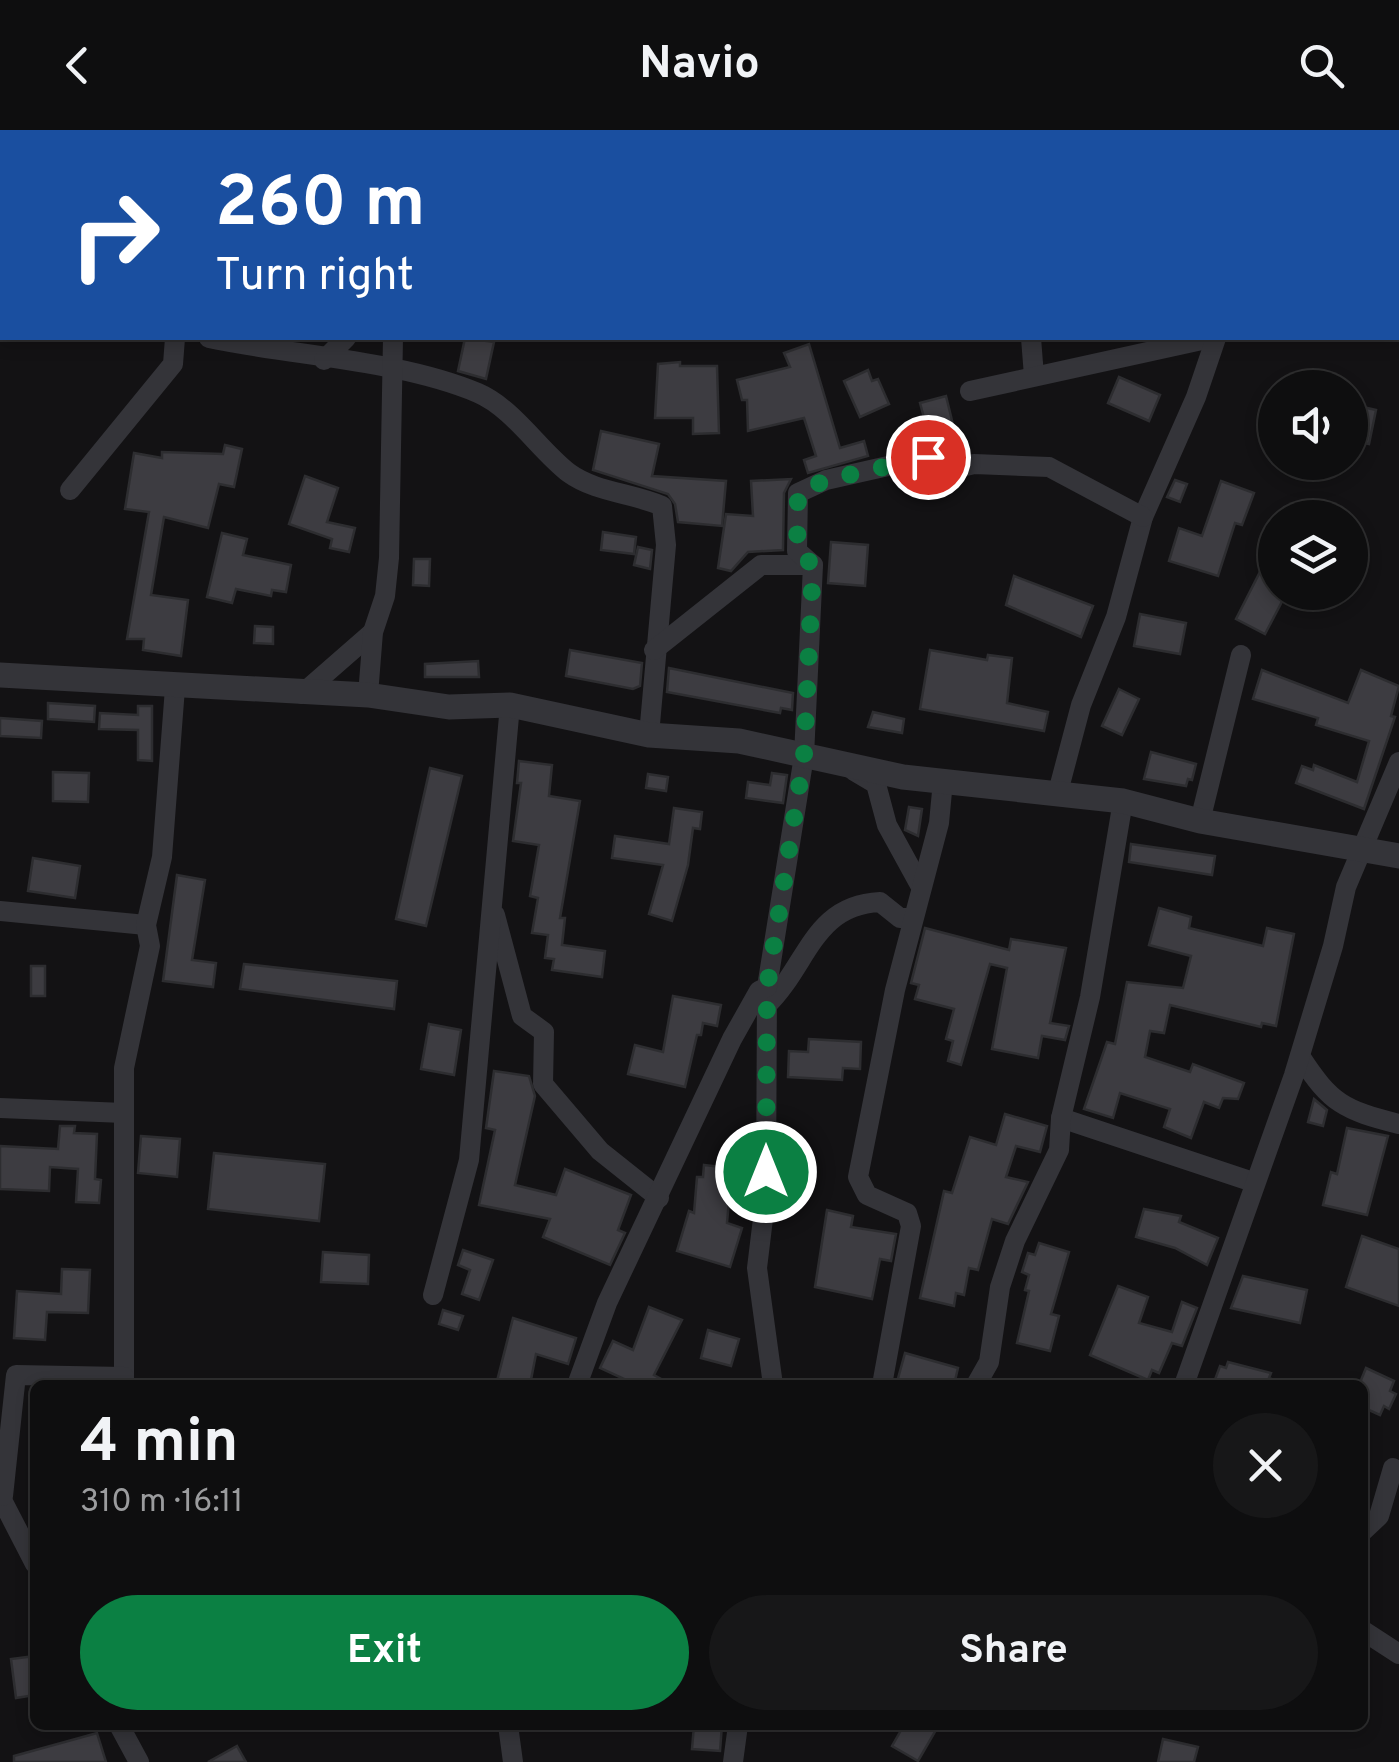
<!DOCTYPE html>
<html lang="en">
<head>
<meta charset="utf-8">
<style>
	:root { --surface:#0e0e0f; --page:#171718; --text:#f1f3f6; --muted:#9b9c9e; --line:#2e2e2f; --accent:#0b8043 }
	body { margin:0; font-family:Overpass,sans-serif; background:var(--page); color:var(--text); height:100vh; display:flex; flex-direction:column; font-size:38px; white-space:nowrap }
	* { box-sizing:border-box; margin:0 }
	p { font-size:32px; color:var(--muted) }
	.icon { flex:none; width:55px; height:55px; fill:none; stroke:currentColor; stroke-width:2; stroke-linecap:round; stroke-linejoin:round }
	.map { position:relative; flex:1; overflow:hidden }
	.panel { position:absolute; left:30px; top:1250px; width:1338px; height:350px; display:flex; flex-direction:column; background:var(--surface); border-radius:15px; box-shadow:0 5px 15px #0003,0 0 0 2px var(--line) }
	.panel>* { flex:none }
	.guide { position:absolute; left:0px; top:0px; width:1400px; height:210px; box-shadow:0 5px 15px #0003,0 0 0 2px var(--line); background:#1a4fa0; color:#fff; overflow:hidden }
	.fabs { position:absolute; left:1258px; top:240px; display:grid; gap:20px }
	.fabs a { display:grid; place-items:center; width:110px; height:110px; border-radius:50%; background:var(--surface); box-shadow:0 5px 15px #0003,0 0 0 2px var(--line); font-size:50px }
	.pin { position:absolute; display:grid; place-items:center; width:85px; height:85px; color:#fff; margin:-42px; border:5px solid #fff; border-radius:50%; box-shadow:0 2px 10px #0007 }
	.me { position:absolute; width:110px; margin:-55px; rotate:0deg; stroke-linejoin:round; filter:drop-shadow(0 0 8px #0008) }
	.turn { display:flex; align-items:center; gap:35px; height:210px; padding:0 50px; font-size:45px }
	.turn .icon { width:130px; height:130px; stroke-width:2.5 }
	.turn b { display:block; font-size:70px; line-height:85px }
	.round { display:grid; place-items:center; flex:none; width:105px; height:105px; border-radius:52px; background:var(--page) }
	.head { display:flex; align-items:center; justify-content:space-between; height:170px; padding:0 50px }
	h1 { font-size:60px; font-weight:700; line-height:75px }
	.primary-button { display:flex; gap:20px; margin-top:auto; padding:20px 50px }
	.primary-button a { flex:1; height:115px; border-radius:60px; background:var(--accent); color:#fff; font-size:40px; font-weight:700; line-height:115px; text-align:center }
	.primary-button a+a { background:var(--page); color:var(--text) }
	header { display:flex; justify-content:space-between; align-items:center; height:130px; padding:0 50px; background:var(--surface); font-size:45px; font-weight:700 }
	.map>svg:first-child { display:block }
</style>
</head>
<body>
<header><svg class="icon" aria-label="back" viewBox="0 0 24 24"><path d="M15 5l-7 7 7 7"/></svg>Navio<svg class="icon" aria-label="search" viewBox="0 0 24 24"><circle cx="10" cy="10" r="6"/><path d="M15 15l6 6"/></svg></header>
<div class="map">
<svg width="1399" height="1632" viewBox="0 0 1399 1632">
	<rect width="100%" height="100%" fill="#131214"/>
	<g fill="#3d3c41" stroke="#2d2d30" stroke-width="2.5">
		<path d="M465,208L494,212L486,249L458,241Z"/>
		<path d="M809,214L840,318L864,311L868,326L808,343L804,330L816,326L804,288L748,301L747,270H742L737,250L790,237L784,223Z"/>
		<path d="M680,232V236H717L719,303L693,304V288H655L658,234Z"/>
		<path d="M868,240L872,251L878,249L889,274L860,287L844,251Z"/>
		<path d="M1119,247L1160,265L1149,291L1108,273Z"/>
		<path d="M946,266L960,323L942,328L931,314L920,273Z"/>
		<path d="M1350,274L1376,280L1369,314L1350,310Z"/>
		<path d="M601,301L659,314L652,346L726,351L722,396L678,392L675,374L668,364L593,340Z"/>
		<path d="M225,315L242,319L234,357L219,354L208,398L164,387L151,465L188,470L181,526L143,520L144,509H127L149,382L125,379L134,323L162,328V322L223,324Z"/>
		<path d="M305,346L338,358L327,392L355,398L349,422L330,418L332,409L289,394Z"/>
		<path d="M791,349L784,363L783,420L748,422L731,441L718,438L726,384L753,386L751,351Z"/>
		<path d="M1175,350L1187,354L1180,372L1167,367Z"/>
		<path d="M1221,351L1254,363L1242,395L1235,393L1218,446L1169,431L1179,398L1202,406Z"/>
		<path d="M603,402L636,407L634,424L601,420Z"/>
		<path d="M222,403L247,409L243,425L291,435L286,462L272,460L271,466L236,459L232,473L207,467Z"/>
		<path d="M831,412L868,415L865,456L828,453Z"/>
		<path d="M638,417L652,420L650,439L634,435Z"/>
		<path d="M414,429H430L429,456L413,455Z"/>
		<path d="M1263,436L1275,442V462H1287L1265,504L1236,489Z"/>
		<path d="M1014,446L1093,476L1081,507L1006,475Z"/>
		<path d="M1140,484L1186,493L1180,524L1134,516Z"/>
		<path d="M255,496L273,497V514L254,513Z"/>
		<path d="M570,520L642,533L640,556L633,559L566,546Z"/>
		<path d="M930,520L987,530L988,525L1012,528L1007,573L1048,582L1044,601L920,579Z"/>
		<path d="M478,531L479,547H425V534Z"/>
		<path d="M669,538L793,563L792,580L781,578L780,583L667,562Z"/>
		<path d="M1262,540L1348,573L1361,540L1399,556L1391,586L1395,587L1364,679L1296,653L1302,636L1313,640L1314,635L1357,652L1369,611L1316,595L1318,588L1253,569Z"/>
		<path d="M1119,559L1139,569L1122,605L1102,596Z"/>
		<path d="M48,573L95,576L94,592L48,589Z"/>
		<path d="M138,576H152V631L138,630V600L99,599L100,583L138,585Z"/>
		<path d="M873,582L904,589L902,603L868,597Z"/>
		<path d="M0,588L42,591L41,608L0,606Z"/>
		<path d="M1151,622L1196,634L1192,650L1188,649L1186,656L1144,649Z"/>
		<path d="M519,631L552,635L549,666L580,671L560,788H565L562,815L605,821L602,847L552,840L554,829L545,828L548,805L532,803L538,768L530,766L539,715L513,711L521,653H517Z"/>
		<path d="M430,638L462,646L426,796L396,789Z"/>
		<path d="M53,642L89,643L88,672L53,671Z"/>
		<path d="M772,643L787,645L783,673L746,668L748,652L770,655Z"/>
		<path d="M648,644L668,647L666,661L646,658Z"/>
		<path d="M909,677L922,679L918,706L905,700Z"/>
		<path d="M674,678L702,682L700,699L693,698L688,735L672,791L649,784L663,735L612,728L615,706L669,714Z"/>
		<path d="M1131,714L1215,726L1212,745L1129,732Z"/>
		<path d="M33,728L80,736L75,768L28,761Z"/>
		<path d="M177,745L205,750L192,830L216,833L213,857L163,851Z"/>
		<path d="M1159,778L1191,787L1189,798L1263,816L1267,798L1294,804L1276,896L1262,893L1261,897L1170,875L1164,903L1150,901L1145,927L1190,942L1193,934L1244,953L1238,969L1223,968L1219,978L1204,972L1191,1008L1164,997L1170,979L1120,963L1113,988L1084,979L1107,912L1115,914L1127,852L1183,858L1191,826L1149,815Z"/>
		<path d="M925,798L1009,820L1011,809L1066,818L1050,893L1069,896L1065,910L1042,906L1038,928L992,919L1007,838L990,834L961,935L948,931L953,911L946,909L954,879L915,869L919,855L911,853Z"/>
		<path d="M244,834L397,851L394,879L240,859Z"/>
		<rect x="31" y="836" width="14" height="30"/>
		<path d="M673,866L721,875L717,896L703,893L701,905H697L685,957L628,944L635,915L663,922Z"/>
		<path d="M429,894L461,900L454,945L421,939Z"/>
		<path d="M809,909L861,912L860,939L843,938L842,950L788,947L789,921L808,922Z"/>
		<path d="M494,941L529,946L535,966L515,1055L556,1065L565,1039L631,1065L618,1100L625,1103L610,1135L543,1107L550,1089L479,1075L495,1000L486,998Z"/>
		<path d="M1314,969L1327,980L1323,996L1308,992Z"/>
		<path d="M1005,984L1047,996L1040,1022L1016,1016L1006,1047L1028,1052L1008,1094L992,1089L978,1140L969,1138L964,1165L956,1163L954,1176L920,1168L944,1061L952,1063L970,1007L996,1015Z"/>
		<path d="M60,996H75L74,1003L97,1004L95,1049L101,1050L99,1073L76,1072L78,1039L50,1037L49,1061L0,1059V1016L58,1019Z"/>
		<path d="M1347,998L1388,1006L1367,1085L1323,1075L1331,1042L1337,1044Z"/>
		<path d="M141,1006L180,1009L177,1047L138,1043Z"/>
		<path d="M214,1023L325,1034L319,1091L208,1079Z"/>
		<path d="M704,1035L732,1038L727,1093L742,1098L730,1137L677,1121L689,1081L694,1083L697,1047H703Z"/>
		<path d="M1144,1079L1181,1086L1179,1092L1218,1108L1207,1135L1175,1118L1136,1107Z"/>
		<path d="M827,1080L853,1086L851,1097L896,1104L891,1131L880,1129L872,1169L815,1157Z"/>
		<path d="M1362,1106L1399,1119V1176L1346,1157Z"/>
		<path d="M1039,1113L1069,1122L1051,1184L1059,1186L1050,1221L1017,1213L1029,1161L1025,1160L1029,1145L1022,1142L1028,1123L1035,1125Z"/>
		<path d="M463,1120L493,1130L479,1170L462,1164L470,1140L458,1135Z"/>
		<path d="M323,1122L369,1125L368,1154L321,1152Z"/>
		<path d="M62,1139L90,1140L88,1183L47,1182L45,1210L14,1208L17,1161L61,1164Z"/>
		<path d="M1243,1146L1307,1160L1300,1193L1231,1178Z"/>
		<path d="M1118,1156L1148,1167L1139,1193L1172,1202L1182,1172L1197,1178L1182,1216L1172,1213L1159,1243L1152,1240L1148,1250L1090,1225Z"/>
		<path d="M649,1177L682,1190L654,1245L672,1255H637L600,1238L613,1211L633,1220Z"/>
		<path d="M443,1180L463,1186L458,1200L439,1194Z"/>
		<path d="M513,1188L576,1208L568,1234L536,1224L530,1255H496Z"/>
		<path d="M708,1200L739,1209L731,1236L701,1228Z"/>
		<path d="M905,1223L958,1238L954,1255L897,1252Z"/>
		<path d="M1228,1232L1271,1243L1269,1248L1285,1255H1213L1220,1236L1226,1238Z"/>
		<path d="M1366,1238L1394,1251L1390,1261L1396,1264L1389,1279L1384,1276L1380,1285L1362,1277V1255H1359Z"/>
		<path d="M35,1526V1565L16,1568L11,1529Z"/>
		<path d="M694,1595H722L720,1621L692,1619Z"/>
		<path d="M904,1595L936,1600L918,1631L892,1616Z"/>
		<path d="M97,1603L106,1632H14V1626Z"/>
		<path d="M1163,1609L1198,1617L1194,1632H1158Z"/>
		<path d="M237,1616L246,1632H208Z"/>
	</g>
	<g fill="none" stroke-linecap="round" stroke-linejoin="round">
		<g stroke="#343439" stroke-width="20">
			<path d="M105,0L119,2"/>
			<path d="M143,0L145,2"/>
			<path d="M1070,0L1073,2"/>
			<path d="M1152,0L1155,2"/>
			<path d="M1336,0L1341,2"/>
			<path d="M404,2V0"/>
			<path d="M633,2L637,0"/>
			<path d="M1302,2L1304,0"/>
			<path d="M1398,33L1399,34"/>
			<path d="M0,173H2"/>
			<path d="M209,208C294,226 400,230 478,263C513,278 540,321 569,343C595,362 632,363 662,376L666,415L649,605"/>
			<path d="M1031,208L1034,246"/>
			<path d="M324,230L346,208"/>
			<path d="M970,261L1211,208"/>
			<path d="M70,360L173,234L175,208"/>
			<path d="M654,520L761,435H813"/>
			<path d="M302,564L373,502"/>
			<path d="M368,565L373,502L385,466L389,428L393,208"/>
			<path d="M854,641L876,654L887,695L921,757"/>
			<path d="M1058,662L1081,575L1116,487L1143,387L1196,267L1216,208"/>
			<path d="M1200,691L1241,525"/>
			<path d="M0,781L146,795"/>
			<path d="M495,785L522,886L544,902L543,954L600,1021L659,1068"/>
			<path d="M767,857L766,1064L757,1138L773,1255"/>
			<path d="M767,875C808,835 813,775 880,772L900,788H913"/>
			<path d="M1300,926C1331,974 1344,980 1399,994"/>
			<path d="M0,978L124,983"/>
			<path d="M1061,988L1253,1052"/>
			<path d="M433,1165L469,1030L510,575"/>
			<path d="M124,1255V938L150,816L146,795L162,727L175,558"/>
			<path d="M577,1255L607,1173L732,909L759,861L767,857L804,626L813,435L797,421L798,363L826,350L928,327L933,344L974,334L1049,337L1143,387"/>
			<path d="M882,1255L911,1096L907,1083L867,1065L858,1047L895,860L939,693L943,651"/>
			<path d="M976,1255L989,1232L1000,1157L1015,1111L1059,1020L1061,988L1090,867L1123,671"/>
			<path d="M1184,1255L1294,945L1333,816L1346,757L1399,632"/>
			<path d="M0,1366L35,1434"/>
			<path d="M3,1366L16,1245L124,1247"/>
			<path d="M1362,1402L1379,1386L1393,1338"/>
			<path d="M1362,1500L1399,1524"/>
			<path d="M119,1595L139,1632"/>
			<path d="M508,1595L513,1632"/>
			<path d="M733,1632L738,1595"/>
		</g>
		<path stroke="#343439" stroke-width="25" d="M0,545L368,565L449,577L510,575L649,605L739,611L903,647L1123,671L1200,691L1399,726"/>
	</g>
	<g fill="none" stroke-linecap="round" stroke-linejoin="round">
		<path stroke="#0b8043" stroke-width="18" stroke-dasharray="0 32.4" d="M766,1042L767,858L804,626L813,435L797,421L798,363L826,350L928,327"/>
	</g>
</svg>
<div class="fabs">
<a><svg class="icon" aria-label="sound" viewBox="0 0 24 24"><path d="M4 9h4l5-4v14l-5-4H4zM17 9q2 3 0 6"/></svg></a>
<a><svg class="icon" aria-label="layers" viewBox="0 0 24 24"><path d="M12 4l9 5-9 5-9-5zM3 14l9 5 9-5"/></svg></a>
</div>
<div class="pin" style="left:928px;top:327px;background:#d93025"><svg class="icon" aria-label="arrive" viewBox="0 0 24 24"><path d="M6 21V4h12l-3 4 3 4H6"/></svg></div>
<svg class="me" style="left:766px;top:1042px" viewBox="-20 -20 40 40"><circle r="17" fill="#0b8043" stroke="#fff" stroke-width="3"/><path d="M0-11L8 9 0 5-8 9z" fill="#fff"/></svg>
<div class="guide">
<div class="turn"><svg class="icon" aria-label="right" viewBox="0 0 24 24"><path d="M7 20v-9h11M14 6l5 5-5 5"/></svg><div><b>260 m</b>Turn right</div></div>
</div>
<section class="panel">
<div class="head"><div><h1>4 min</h1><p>310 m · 16:11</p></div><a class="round"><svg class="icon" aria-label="close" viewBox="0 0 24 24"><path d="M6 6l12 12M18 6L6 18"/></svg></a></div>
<div class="primary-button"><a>Exit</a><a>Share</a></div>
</section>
</div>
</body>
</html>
